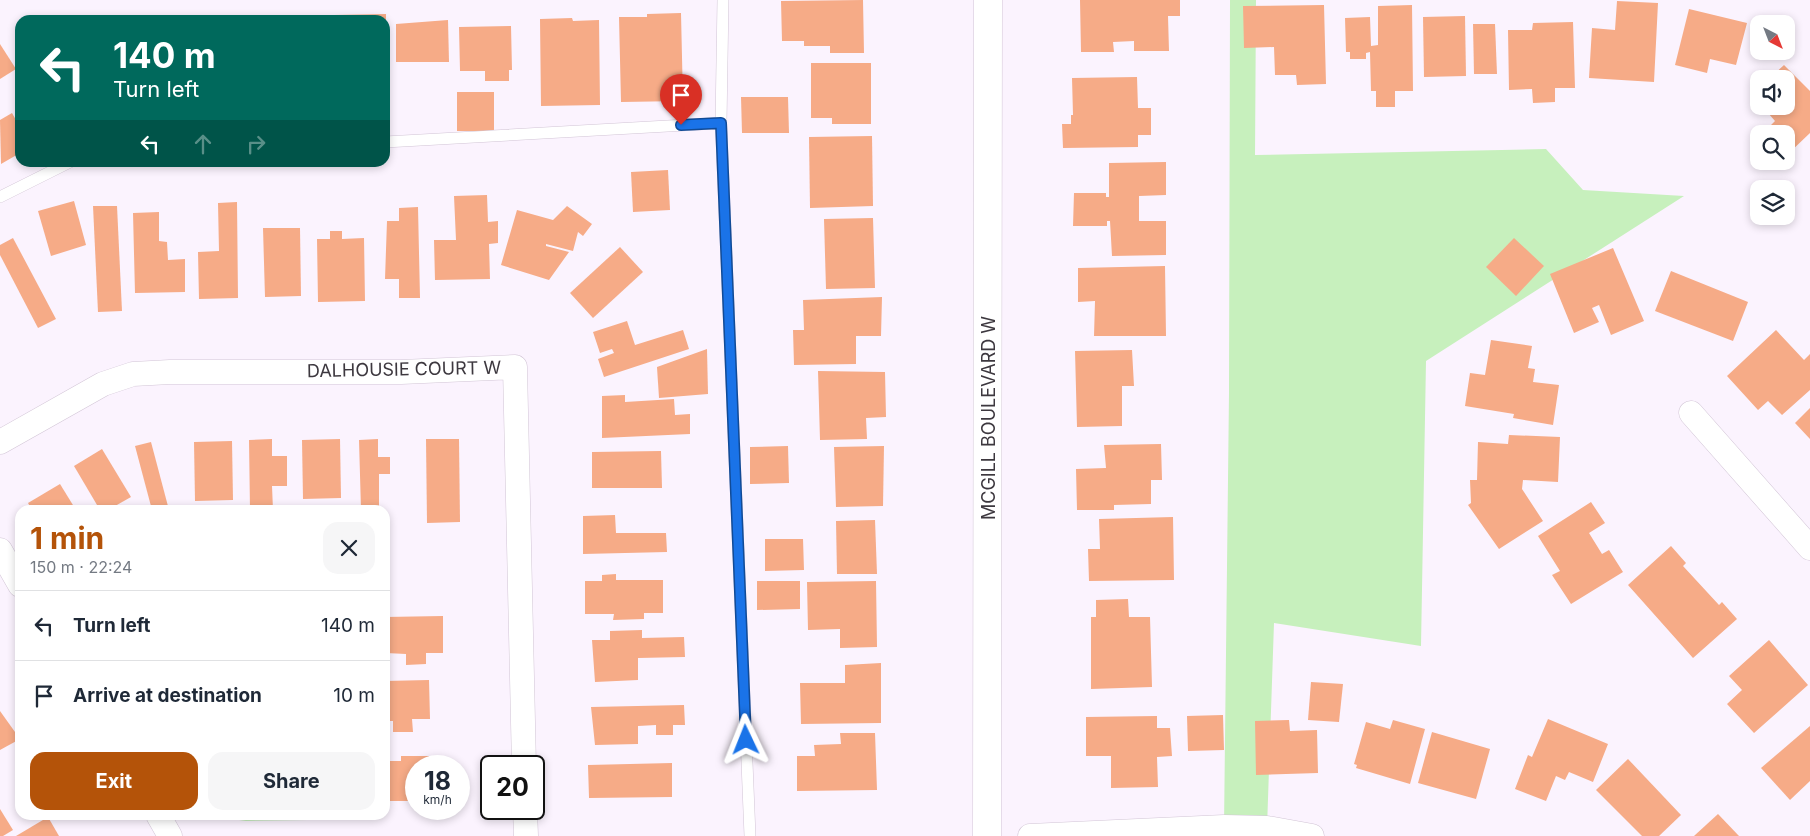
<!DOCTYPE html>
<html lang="en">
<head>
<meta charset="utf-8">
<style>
	:root { --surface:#fff; --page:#f6f6f7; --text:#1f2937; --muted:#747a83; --line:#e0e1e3; --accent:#b45309 }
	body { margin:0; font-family:Inter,sans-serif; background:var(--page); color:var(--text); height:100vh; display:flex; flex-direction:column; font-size:19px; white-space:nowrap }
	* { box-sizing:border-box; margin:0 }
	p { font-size:16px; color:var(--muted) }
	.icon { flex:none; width:28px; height:28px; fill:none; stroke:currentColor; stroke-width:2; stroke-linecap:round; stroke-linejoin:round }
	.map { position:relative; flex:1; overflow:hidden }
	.drawer { position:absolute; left:15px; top:505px; width:375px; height:315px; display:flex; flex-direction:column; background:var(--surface); border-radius:15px; box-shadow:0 2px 8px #0003 }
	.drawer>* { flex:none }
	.banner { position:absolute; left:15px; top:15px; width:375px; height:152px; border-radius:15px; box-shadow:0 2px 8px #0003; background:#00695c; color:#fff; overflow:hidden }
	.needle { width:32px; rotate:138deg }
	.controls { position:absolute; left:1750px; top:15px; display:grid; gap:10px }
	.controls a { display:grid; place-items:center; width:45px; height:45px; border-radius:10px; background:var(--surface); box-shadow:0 2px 8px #0003; font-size:25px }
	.speed { position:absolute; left:405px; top:755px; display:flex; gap:10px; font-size:25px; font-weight:700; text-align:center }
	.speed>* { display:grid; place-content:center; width:65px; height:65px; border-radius:50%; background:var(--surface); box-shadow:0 2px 8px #0003; line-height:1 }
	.speed small { font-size:12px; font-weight:400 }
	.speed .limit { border:2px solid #111; border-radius:8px; background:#fff; color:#111 }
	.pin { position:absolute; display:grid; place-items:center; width:42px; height:42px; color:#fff; margin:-51px -21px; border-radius:50% 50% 50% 0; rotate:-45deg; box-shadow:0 0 5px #0007 }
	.pin .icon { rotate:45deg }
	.me { position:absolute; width:55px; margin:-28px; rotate:358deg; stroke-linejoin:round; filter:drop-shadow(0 0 4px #0008) }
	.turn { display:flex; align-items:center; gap:18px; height:105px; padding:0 15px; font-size:22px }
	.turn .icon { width:65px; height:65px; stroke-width:2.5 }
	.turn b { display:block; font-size:35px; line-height:42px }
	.lanes { display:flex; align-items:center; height:48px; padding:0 15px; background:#0003; justify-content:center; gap:25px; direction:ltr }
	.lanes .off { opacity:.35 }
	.round { display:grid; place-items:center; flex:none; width:52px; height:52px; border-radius:15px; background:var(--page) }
	.summary { display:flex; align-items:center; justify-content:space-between; height:85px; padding:0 15px }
	h1 { font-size:30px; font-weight:700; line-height:38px; color:var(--accent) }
	.primary-button { display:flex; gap:10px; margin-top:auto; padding:10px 15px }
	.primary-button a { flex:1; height:58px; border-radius:15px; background:var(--accent); color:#fff; font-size:20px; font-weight:700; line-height:58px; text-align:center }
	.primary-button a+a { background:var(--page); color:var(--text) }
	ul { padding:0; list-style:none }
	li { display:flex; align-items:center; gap:15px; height:70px; padding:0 15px; border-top:1px solid var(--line) }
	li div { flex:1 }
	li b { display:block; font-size:19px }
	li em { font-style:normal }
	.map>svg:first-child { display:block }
</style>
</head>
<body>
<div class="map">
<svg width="1810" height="836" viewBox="0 0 1810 836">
	<rect width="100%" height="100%" fill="#fbf3fe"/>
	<g fill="#c7f0bd">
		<path d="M1230,0H1256L1255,155L1546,149L1583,190L1684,196L1426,361L1421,646L1274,623L1267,828L1224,827L1229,393Z"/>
		<path d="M204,815H308V820L246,821Z"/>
	</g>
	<g fill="#f6ab87">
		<path d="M863,0L864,53H830V46H804V41H782L781,1Z"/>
		<path d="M1080,0H1180V16H1168L1169,51H1134V41L1113,42L1114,52H1081Z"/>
		<path d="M1617,1L1658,3L1654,82L1589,78L1592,28L1615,30Z"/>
		<path d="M1324,5L1326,84L1297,85L1296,75H1275L1274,47L1244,48L1243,6Z"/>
		<path d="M1412,5L1413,91H1395V107H1376V91H1371L1370,52L1366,53V59H1350V52H1346L1345,18L1370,17L1371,46L1378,45V6Z"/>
		<path d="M1689,9L1747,23L1736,65L1710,59L1707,73L1675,65Z"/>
		<path d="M681,13L683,101L621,102L619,17H647V14Z"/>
		<path d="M386,14V20H334V15Z"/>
		<path d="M265,16V20H211V17Z"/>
		<path d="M1465,16L1466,76L1424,77L1423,17Z"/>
		<path d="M572,18L573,21L599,20L600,105L541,106L540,19Z"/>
		<path d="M448,20L449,62H396V24Z"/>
		<path d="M1573,22L1575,88H1555V102L1533,103L1532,89L1509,90L1508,30H1532L1533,23Z"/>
		<path d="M1473,24H1495L1497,74H1474Z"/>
		<path d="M511,26L512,70H509V81H485V71H460L459,27Z"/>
		<rect x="385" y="42" width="2" height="16"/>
		<path d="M0,44L16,69L0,79Z"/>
		<path d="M811,63H871V124H832V118H811Z"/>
		<path d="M1784,65L1810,91V133L1788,154L1786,134H1769L1766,130L1775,121L1762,106H1786V79H1769Z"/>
		<path d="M1137,77L1138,108H1151V135H1138V147L1063,148L1062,124H1071V115H1073L1072,78Z"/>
		<path d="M1759,88V102L1751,94Z"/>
		<rect x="457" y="92" width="37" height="39"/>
		<path d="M741,97H788L789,133H742Z"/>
		<path d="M12,113L20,127V153L1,164L0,120Z"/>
		<path d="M872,136L873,206L810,208L809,137Z"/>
		<path d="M1166,162V195L1139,196V221H1166V255L1112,256L1110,221H1107V226H1073L1074,193H1106V197H1109V163Z"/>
		<path d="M668,170L670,210L633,212L631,172Z"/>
		<path d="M487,195L488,222L498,221V243L489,244L490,279L435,280L434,240H456L454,196Z"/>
		<path d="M74,201L86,245L51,256L38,211Z"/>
		<path d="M237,202L238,298L199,299L198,252L219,251L218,203Z"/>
		<path d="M93,206H117L122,311L98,312Z"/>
		<path d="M567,206L592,224L583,236L578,232L573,251L546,244V246L569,252L549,280L501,265L517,210L553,220Z"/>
		<path d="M418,207L420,298H399V279H385L387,221H399V208Z"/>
		<path d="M159,212V241L167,242L168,260L185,259V292L135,293L133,213Z"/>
		<path d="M873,218L875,288L826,289L824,219Z"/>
		<path d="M263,228H300L301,296L265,297Z"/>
		<path d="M330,231H342V239L364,238L365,301L318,302L317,239H330Z"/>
		<path d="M13,238L56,319L38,328L0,255V245Z"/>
		<path d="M1514,238L1544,266L1516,296L1486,267Z"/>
		<path d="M620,247L643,272L593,318L570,293Z"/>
		<path d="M1613,248L1644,321L1611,335L1599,305L1592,308L1599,322L1574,333L1550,274Z"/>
		<path d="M1165,266L1166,336H1094L1095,301L1078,302V268Z"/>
		<path d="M1671,271L1748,302L1733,341L1655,311Z"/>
		<path d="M882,297L881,336H856V364L794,365L793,330H804L803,300Z"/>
		<path d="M627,321L635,345L683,330L689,349L604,377L598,359L614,353L612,349L600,353L593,332Z"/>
		<path d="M1776,330L1804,360L1810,354V390L1782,415L1768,401L1758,410L1727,376Z"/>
		<path d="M1491,340L1532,346L1528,368L1535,369L1533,382L1559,385L1553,425L1513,418L1514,414L1465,406L1470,373L1485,375Z"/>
		<path d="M707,349L708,394L659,398L657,367Z"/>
		<path d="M1132,350L1134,386H1122V426L1077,427L1075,351Z"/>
		<path d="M818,371L885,372L886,417L866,418L867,439L820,440Z"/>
		<path d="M625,395V402L674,399L675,415L690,414V434L602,438V396Z"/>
		<path d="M1810,408V439L1795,423Z"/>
		<path d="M1509,435L1560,437L1558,482L1523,480L1522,489L1543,521L1499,549L1468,505L1471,503L1470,480H1477L1478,442L1508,444Z"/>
		<path d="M272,439V456H287V486H272L273,510H250L249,440Z"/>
		<path d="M340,439L341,498L303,499L302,440Z"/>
		<path d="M378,439V457H390V474H379V510H361L359,440Z"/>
		<path d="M426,439H459L460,522L427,523Z"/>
		<path d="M232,441L233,500L195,501L194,442Z"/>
		<path d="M151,442L169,510H152L135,446Z"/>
		<path d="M1161,444L1162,480H1151V504L1114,505V510H1077L1076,469L1106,468L1104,445Z"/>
		<path d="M788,446L789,483L750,484V447Z"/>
		<path d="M884,446L883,506L836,507L834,447Z"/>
		<path d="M102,449L131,497L108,510H100L74,466Z"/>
		<path d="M661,451L662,488H592V452Z"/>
		<path d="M60,484L76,510H32L28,503Z"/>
		<path d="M1591,502L1605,523L1589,533L1602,554L1609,550L1623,572L1571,604L1552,575L1560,571L1538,536Z"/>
		<path d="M615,515L616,533H666L667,552L583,554V516Z"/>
		<path d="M1173,517L1174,580L1089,581L1088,549H1100L1099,519Z"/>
		<path d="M875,520L877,574H837L836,521Z"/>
		<path d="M765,539H803L804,570L765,571Z"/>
		<path d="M1671,546L1686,563L1683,566L1719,605L1722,602L1737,619L1693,658L1628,585Z"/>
		<path d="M616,574V580H663V613H644V619L613,620L614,614H585V581H602V575Z"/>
		<path d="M757,581H800V609L757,610Z"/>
		<path d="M876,581L877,647L840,648V629L808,630L807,582Z"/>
		<path d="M1128,599L1129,617H1150L1152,687L1091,689V617H1096V600Z"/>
		<path d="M443,616V653H426V664L406,665V654L386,653L385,617Z"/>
		<path d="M642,630V638L684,637L685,657L638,658V680L595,682L592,640H610V631Z"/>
		<path d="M1769,640L1808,685L1754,733L1727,704L1742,690L1729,676Z"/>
		<path d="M881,663V723L801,724L800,683H845V665Z"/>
		<path d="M429,680L430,719H412L413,732H393V721H385V681Z"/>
		<path d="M1311,682L1343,684L1339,722L1308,720Z"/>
		<path d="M684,705L685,725H673V735H656V725L638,726V744L595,745L591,707Z"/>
		<path d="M0,711L20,739L0,750Z"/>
		<path d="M1223,715L1224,750L1188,751L1187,716Z"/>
		<path d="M1157,716V728H1170L1172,756L1157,757L1158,787L1111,788V756H1086V717Z"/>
		<path d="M1548,719L1608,744L1593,782L1569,772L1565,780L1556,776L1546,801L1515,789L1528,755L1532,757Z"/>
		<path d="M1289,720L1290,731L1317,730L1318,773L1256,775L1255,721Z"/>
		<path d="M1393,720L1425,729L1410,784L1356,768L1357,765L1354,764L1366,722L1390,729Z"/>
		<path d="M1810,726V781L1790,800L1761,768Z"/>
		<path d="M1432,732L1490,749L1476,799L1418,783Z"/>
		<path d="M840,733H875L877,790L797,791V756H815L814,745L841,744Z"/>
		<path d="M401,756H429V766H416V801H385V767H390V761H401Z"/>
		<path d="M1628,759L1681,815L1659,836H1642L1596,790Z"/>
		<path d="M672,763V797L589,798L588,765Z"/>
		<path d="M0,809L13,830L3,836H0Z"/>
		<path d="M1718,814L1739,836H1694Z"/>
		<path d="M48,817L59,836H16Z"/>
	</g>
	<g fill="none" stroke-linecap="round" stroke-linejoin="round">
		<defs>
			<g id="lane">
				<path d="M723,0L721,123L750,836"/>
				<path d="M385,142L721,123"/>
				<path d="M0,197L70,162"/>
			</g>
			<g id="street">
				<path d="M1691,413L1810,548"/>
				<path d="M0,442L103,384L133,374L170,372H401L515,367L524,766"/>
				<path d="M0,550L20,585"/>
				<path d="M525,809L526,836"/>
				<path d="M158,815L170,836"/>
				<path d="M1030,836L1224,827L1267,828L1312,836"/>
			</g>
			<path id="secondary" d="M987,836L988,0"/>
		</defs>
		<use href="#lane" stroke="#d2c5d6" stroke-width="12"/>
		<use href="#street" stroke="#d2c5d6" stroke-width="25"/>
		<use href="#secondary" stroke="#d2c5d6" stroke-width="29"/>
		<use href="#lane" stroke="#fff" stroke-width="11"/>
		<use href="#street" stroke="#fff" stroke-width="24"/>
		<use href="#secondary" stroke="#fff" stroke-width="28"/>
	</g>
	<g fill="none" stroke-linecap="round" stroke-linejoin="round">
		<defs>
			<path id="route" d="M681,125L721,123L746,740"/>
		</defs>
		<use href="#route" stroke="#114b97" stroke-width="12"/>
		<use href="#route" stroke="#1a73e8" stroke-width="9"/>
	</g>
	<g text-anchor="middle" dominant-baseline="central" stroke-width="4.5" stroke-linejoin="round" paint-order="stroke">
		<g font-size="18" fill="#3d383f" stroke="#fff">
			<text transform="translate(404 369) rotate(-1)">DALHOUSIE COURT W</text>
			<text transform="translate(988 418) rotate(-90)">MCGILL BOULEVARD W</text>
		</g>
	</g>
</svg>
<div class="controls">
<a><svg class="needle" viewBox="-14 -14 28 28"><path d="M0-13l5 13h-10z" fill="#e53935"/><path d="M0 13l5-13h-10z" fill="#747a83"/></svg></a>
<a><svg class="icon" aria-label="sound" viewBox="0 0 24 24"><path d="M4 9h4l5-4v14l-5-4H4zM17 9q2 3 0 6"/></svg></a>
<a><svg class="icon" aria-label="search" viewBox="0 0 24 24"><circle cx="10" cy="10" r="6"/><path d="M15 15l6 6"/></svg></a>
<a><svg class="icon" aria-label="layers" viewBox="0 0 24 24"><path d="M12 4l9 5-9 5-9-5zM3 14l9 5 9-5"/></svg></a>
</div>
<div class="speed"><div>18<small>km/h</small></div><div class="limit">20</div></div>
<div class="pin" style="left:681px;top:125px;background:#d93025"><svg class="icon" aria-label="arrive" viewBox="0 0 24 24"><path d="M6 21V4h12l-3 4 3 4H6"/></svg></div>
<svg class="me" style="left:746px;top:740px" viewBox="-20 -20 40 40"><path d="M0-17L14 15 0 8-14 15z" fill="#1a73e8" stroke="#fff" stroke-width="4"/></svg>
<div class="banner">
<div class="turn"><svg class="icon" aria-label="left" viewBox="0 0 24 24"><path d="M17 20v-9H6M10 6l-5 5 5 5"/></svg><div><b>140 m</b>Turn left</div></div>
<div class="lanes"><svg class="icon" aria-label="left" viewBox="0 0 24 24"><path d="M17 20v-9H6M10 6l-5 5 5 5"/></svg><svg class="icon off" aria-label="ahead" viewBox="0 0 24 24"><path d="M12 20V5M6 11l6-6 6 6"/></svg><svg class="icon off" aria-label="right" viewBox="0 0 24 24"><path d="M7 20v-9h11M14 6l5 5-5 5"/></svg></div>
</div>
<section class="drawer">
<div class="summary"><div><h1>1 min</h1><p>150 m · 22:24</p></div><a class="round"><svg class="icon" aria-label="close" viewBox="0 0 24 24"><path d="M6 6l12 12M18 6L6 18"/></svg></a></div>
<ul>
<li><svg class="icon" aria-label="left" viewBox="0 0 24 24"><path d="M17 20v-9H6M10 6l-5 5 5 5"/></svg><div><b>Turn left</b></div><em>140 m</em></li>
<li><svg class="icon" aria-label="arrive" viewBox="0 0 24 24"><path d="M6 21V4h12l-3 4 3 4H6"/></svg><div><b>Arrive at destination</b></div><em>10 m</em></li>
</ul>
<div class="primary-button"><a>Exit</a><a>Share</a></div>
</section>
</div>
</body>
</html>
